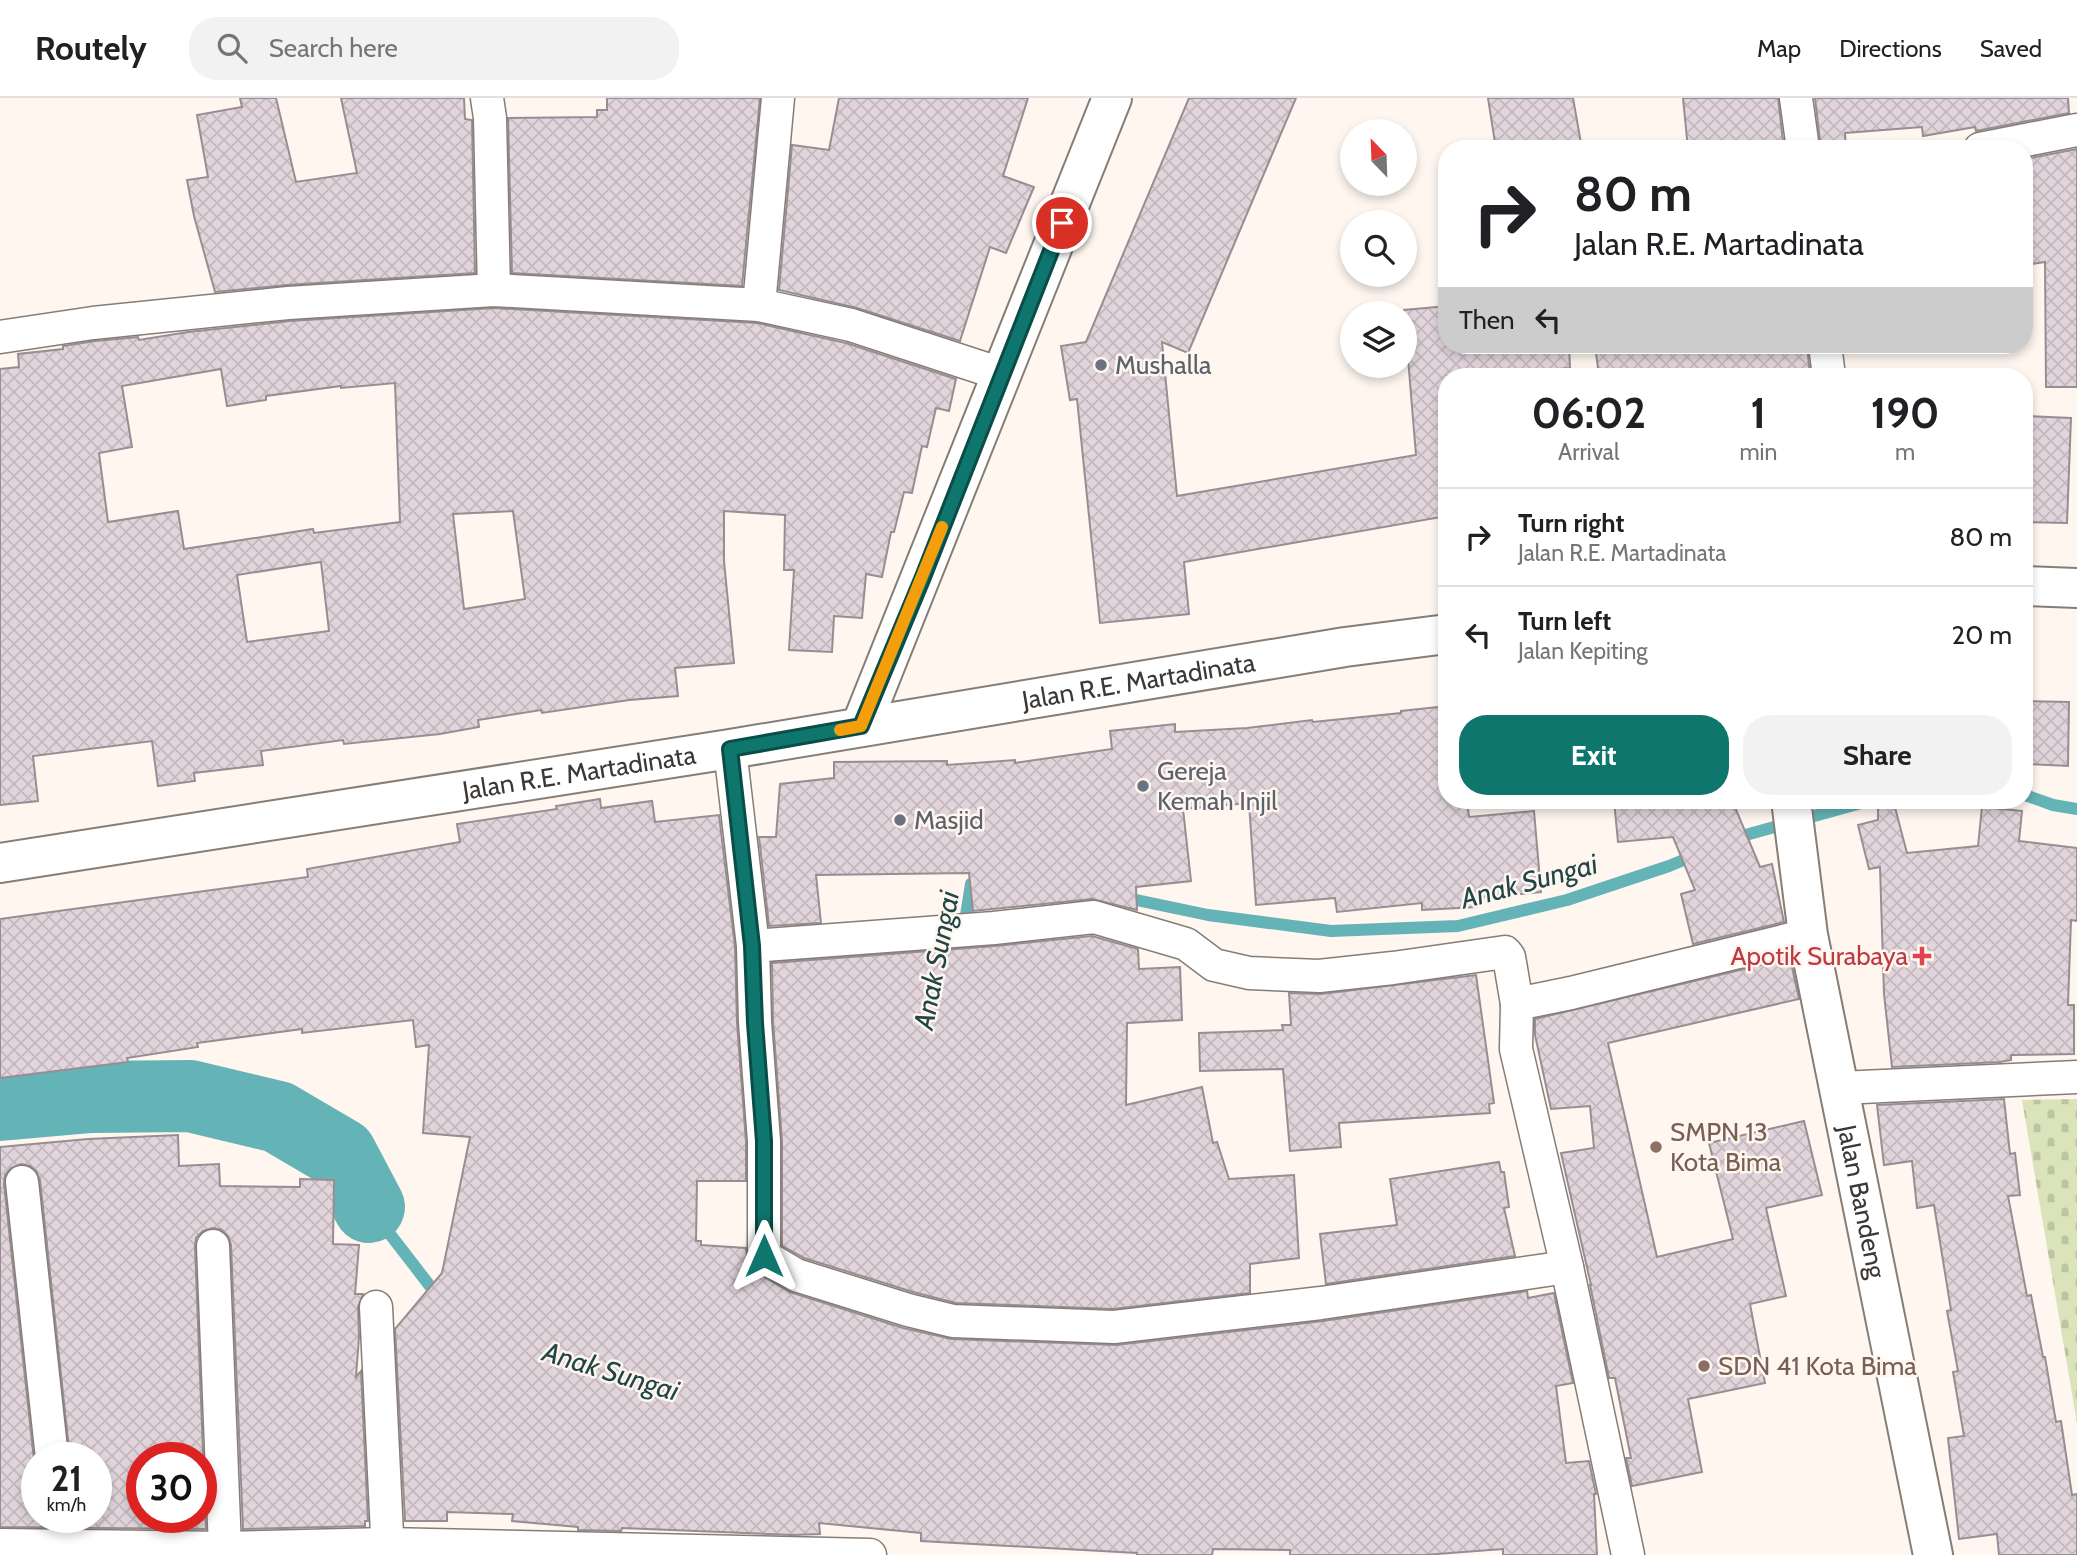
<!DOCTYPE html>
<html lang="en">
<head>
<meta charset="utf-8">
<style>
	:root { --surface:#fff; --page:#f2f2f2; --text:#202124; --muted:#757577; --line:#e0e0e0; --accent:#0f766e }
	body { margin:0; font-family:Cabin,sans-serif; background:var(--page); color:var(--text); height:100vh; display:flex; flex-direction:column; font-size:26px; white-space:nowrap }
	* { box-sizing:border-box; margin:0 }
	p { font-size:23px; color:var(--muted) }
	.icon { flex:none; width:38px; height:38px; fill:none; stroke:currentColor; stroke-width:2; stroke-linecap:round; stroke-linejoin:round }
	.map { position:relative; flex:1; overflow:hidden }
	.side { position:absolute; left:1438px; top:270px; width:595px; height:441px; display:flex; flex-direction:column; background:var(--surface); border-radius:28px; box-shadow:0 4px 10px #0003 }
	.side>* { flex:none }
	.banner { position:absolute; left:1438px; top:42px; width:595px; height:214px; border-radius:28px; box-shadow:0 4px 10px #0003; background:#fff; color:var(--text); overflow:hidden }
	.needle { width:46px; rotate:337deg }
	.controls { position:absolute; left:1340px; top:21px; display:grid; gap:14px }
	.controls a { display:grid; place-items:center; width:77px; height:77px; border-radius:50%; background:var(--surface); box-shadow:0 4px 10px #0003; font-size:35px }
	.speed { position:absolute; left:21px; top:1344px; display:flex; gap:14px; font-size:35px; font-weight:700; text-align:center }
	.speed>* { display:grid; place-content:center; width:91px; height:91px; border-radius:50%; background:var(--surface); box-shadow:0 4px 10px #0003; line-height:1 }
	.speed small { font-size:18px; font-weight:400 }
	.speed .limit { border:10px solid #d22; background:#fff; color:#111 }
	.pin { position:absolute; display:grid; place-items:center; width:60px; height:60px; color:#fff; margin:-30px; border:4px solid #fff; border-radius:50%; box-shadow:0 2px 7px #0007 }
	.me { position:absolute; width:77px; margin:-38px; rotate:0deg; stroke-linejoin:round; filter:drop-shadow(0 0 5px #0008) }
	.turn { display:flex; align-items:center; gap:24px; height:147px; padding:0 21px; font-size:32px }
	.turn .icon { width:91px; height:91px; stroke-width:2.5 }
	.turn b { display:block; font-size:49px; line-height:60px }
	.then { display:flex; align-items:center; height:66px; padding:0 21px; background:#0003; gap:14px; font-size:26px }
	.eta { display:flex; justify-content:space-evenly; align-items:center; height:119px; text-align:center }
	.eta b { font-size:42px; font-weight:700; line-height:49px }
	.action { display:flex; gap:14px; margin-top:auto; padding:14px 21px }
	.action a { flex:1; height:80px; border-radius:28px; background:var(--accent); color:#fff; font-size:28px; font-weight:700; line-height:80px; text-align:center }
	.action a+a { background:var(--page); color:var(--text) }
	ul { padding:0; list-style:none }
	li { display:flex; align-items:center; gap:21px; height:98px; padding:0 21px; border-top:2px solid var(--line) }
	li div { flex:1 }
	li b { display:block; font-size:26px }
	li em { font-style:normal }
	header { display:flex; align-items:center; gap:42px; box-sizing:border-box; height:98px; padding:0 35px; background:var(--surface); border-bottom:2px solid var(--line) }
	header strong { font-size:33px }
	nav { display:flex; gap:38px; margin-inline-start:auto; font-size:24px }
	.search { width:490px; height:63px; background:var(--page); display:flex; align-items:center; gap:18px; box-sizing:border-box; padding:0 24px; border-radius:28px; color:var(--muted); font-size:26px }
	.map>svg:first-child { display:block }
</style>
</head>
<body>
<header>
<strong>Routely</strong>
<div class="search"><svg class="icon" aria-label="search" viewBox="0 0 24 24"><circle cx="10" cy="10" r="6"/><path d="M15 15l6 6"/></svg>Search here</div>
<nav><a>Map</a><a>Directions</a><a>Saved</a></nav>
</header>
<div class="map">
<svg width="2077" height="1457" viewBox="0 0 2077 1457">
	<defs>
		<pattern id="cemetery-stones" width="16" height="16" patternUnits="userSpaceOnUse" patternTransform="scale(1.75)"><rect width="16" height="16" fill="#dbe3bb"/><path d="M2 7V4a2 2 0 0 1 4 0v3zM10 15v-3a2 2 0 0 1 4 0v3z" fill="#bdc4a1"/></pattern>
		<pattern id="building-cross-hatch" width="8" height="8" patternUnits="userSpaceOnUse" patternTransform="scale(1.75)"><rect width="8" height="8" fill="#e1d5db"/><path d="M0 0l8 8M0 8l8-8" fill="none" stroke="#c2b8bd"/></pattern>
	</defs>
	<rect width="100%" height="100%" fill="#fef6ef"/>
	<path fill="url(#cemetery-stones)" d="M2077,1001V1325L2022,1002Z"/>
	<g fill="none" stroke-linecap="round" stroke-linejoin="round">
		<g stroke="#64b3b6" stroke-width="12">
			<path d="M2025,697L2053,707L2077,711"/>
			<path d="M1731,741L1872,702"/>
			<path d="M1122,799L1208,817L1331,833L1458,828L1567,802L1669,768L1698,756"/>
			<path d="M958,867L971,786H983"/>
			<path d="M369,1109L440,1201"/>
		</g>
		<path stroke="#64b3b6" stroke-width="72" d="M0,1007L91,999L190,998L278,1019L341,1056L369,1109"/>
	</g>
	<g fill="url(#building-cross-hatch)" stroke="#988d93" stroke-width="2" fill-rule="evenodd">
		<path d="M240,0H276L296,84L357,75L341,0H464L465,21L472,22L475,175L287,187L215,194L194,118L187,82L208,79L197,17L242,9Z"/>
		<path d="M607,0H760L742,188L512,175L508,20L597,19V12H607Z"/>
		<path d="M839,0H1028L1003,78L1034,89L1006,155L990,149L960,243L857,210L779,192L792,47L829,52Z"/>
		<path d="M1189,0H1296L1188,255L1162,244L1177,398L1416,357L1404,212L1447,208V247H1569L1570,270L1478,278H1447V418L1184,464L1189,516L1100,525L1077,301L1070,302L1061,248L1086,244Z"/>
		<path d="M1488,0H1573L1582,51H1496Z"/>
		<path d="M1683,0H1778L1784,51H1688Z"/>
		<path d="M1815,0H2068L2069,15L1976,33L1975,29L1923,38L1922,29L1845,35L1846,51H1821Z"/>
		<path d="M2077,51V289H2046L2045,164L2025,167V61Z"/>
		<path d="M494,210L757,225L846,245L956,281L949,313L936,310L927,349L922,348L912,395L904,394L894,434H891L882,479L866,476L862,520L834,518L832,554L789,552L794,472H784L785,417L724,413V463L734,565L675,570L678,598L629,602L542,615L541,612L478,622L479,629L440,636L344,646L343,642L261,653L263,667L194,675L195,683L158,688L152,643L33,658L38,703L0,707V271L19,269L18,256L63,251V248L95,243L138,239L139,242L188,234L290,223ZM221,271L227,308L266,302V298L341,288V290L395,285L400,424L314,435L313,431L184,451L178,413L108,424L99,355L132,349L122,288ZM513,413L525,501L464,511L453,416ZM321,464L329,533L247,544L237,477Z"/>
		<path d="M1595,247H1807L1810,278H1599Z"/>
		<path d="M2025,318L2071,320L2067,425L2025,424Z"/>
		<path d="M2025,603L2069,604L2068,668L2025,666Z"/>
		<path d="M1447,608V702H1467L1469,719L1534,713L1541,794L1476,800L1477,809L1422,812V805L1337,814L1335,800L1256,807L1249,705L1183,711L1191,783L1136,789L1137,812L1092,801L973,813L969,775L816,777L821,825L769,828L759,739H776L780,686L834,680V664L947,663V667L1015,662V665L1112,651L1110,633L1175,626V634L1247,630L1312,622L1313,624L1401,615V613Z"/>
		<path d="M600,701L601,710L652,703L655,724L719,717L735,849L737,925L746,1044V1083H697L696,1143H701V1147L746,1150L748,1166L754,1173L790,1194L903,1230L952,1241L1116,1247L1323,1223L1527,1193L1528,1200L1554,1195L1573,1285L1556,1288L1566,1365L1589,1363L1596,1396H1594L1597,1457H1503V1451L1424,1457H1290V1452L1213,1451L1212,1457H1137V1455L921,1443V1435L819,1425L820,1436L792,1437L622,1430L621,1433L578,1432V1429L512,1423L513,1416L447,1414V1423H405L395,1231L442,1175L470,1039L423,1035L429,947L416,949L413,922L302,935V931L197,945L198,949L127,960L128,964L0,980V821L308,779L307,771L460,744L457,726L557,711L556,708Z"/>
		<path d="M1614,702H1732L1760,769L1772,766L1784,824L1693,846L1681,796L1695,792L1673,739L1618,744Z"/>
		<path d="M1878,702H1893L1907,755L1978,748L1982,709L2022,713L2019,743L2077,750V823L2071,822L2068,907H2074V956L2011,957V962L2000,964L1892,969L1884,896L1880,769L1869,771L1858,727L1878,722Z"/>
		<path d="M1092,838L1138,851L1139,871L1180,869L1182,922L1127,925L1126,1007L1202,989L1213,1045L1217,1044L1229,1081L1294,1077L1299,1160L1250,1166V1195L1113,1211L956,1205L913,1194L804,1160L782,1148V1043L773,923L772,865L995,848Z"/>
		<path d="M1790,860L1799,901L1608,945L1657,1159L1733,1141L1709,1045L1804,1023L1822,1097L1766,1110L1786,1198L1750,1206L1765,1285L1688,1301L1702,1374L1632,1388L1626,1360H1631L1615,1280H1609L1590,1187H1591L1561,1055L1594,1050L1590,1008L1551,1011L1535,937V921Z"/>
		<path d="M1476,877L1494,1005L1489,1006L1490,1015L1339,1025L1341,1049L1290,1053L1283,971L1200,973L1199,935L1283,932L1282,927H1291L1289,895L1321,896Z"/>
		<path d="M2004,1001L2010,1056L2015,1055L2020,1097L2008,1098L2027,1198L2031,1197L2043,1259H2045L2056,1324L2061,1323L2072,1397L2077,1396V1457H1999L1997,1436L1959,1441L1948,1340L1964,1338L1953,1274L1958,1273L1947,1213L1951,1212L1934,1107L1917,1110L1912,1063L1884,1067L1877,1007Z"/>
		<path d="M178,1037L179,1068L219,1066L220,1088L300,1089V1081L334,1082L333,1146L359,1147L355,1196H363L358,1209L359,1239L356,1279L361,1273L368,1423H365V1428L243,1431L231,1147L228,1138L222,1132L213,1130L203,1133L196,1140L195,1149L206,1431L0,1429V1049L88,1041ZM21,1066L30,1068L36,1073L40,1082L70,1360H96V1419H37V1370L34,1362L4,1086L5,1077L11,1070ZM142,1360H201V1419H142Z"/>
		<path d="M1499,1064L1501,1074H1504L1509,1109L1504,1110L1515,1158L1326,1186L1320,1136L1397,1127L1390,1081Z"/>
	</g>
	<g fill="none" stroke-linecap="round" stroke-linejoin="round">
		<defs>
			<g id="street">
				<path d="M487,0L490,20L494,192"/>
				<path d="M1796,0L1803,51"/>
				<path d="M1980,51L2077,32"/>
				<path d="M759,207L778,0"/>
				<path d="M0,239L93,225L288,205L494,192L759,207L851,227L1001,276"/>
				<path d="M1825,247L1829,278"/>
				<path d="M730,651L753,848L755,924L764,1043V1158L796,1177L908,1212L953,1223L1114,1229L1321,1205L1567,1169"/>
				<path d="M753,848L994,830L1094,819L1186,846L1214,867L1249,875L1319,878L1393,870L1505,854L1509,859L1517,906L1571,895L1808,837"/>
				<path d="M1517,906L1516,951L1567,1169L1628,1457"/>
				<path d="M1840,990L2077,979"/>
				<path d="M22,1084L52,1360"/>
				<path d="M213,1148L225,1450"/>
				<path d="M376,1209L388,1457"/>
				<path d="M0,1447L225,1450L386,1446L870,1457"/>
			</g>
			<g id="secondary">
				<path d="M861,628L1112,0"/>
				<path id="s1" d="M1791,702L1808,837L1933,1457"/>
			</g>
			<g id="highway">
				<path d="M2025,488L2077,490"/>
				<path id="s2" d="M0,765L730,651L1345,549L1447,536"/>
			</g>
		</defs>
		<use href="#street" stroke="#867d75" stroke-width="35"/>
		<use href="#secondary" stroke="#867d75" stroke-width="42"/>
		<use href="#highway" stroke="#867d75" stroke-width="42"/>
		<use href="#street" stroke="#fff" stroke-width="32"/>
		<use href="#secondary" stroke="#fff" stroke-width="38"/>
		<use href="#highway" stroke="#fff" stroke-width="38"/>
	</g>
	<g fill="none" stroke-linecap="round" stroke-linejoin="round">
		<defs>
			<path id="route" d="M764,1158V1043L755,925L752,848L730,651L861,628L923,479L1062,125"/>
		</defs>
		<use href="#route" stroke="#0a4d48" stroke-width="18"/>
		<use href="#route" stroke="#0f766e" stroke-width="12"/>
		<path stroke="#f59e0b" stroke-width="12" d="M840,632L861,628L942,429"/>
	</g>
	<g fill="#6b7280" stroke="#fef6ef" stroke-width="2.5">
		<circle cx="1101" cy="267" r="7"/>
		<circle cx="1143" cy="688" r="7"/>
		<circle cx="900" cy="722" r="7"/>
	</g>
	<path fill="#e0444e" stroke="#fef6ef" stroke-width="2.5" d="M1918.5 847.5h7v7h7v7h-7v7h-7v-7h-7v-7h7z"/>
	<g fill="#8d6e63" stroke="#fef6ef" stroke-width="2.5">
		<circle cx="1656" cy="1049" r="7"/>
		<circle cx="1704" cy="1268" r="7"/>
	</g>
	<g text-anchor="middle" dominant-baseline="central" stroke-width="5" stroke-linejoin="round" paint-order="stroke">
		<g font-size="26" fill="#5b616d" stroke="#fef6ef" text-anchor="start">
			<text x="1115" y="267">Mushalla</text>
			<text x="1157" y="673">Gereja<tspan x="1157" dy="30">Kemah Injil</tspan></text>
			<text x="914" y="722">Masjid</text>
		</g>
		<g font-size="26" fill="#3c3835" stroke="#fef6ef">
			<text stroke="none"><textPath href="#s2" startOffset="1153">Jalan R.E. Martadinata</textPath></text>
			<text stroke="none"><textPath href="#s2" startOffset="586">Jalan R.E. Martadinata</textPath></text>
			<text stroke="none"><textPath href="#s1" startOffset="408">Jalan Bandeng</textPath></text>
		</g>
		<g font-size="26" fill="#be3a42" stroke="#fef6ef" text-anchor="end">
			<text x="1908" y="858">Apotik Surabaya</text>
		</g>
		<g font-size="26" fill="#785e54" stroke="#fef6ef" text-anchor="start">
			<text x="1670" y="1034">SMPN 13<tspan x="1670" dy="30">Kota Bima</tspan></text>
			<text x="1718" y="1268">SDN 41 Kota Bima</text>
		</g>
		<g font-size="28" font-style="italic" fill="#204648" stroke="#fef6ef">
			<text transform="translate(1529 783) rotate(-15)">Anak Sungai</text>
			<text transform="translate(936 862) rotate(-79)">Anak Sungai</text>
			<text transform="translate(611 1273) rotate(17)">Anak Sungai</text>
		</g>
	</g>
</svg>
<div class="controls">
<a><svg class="needle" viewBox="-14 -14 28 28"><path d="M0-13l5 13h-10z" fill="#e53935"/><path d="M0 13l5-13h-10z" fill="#757577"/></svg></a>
<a><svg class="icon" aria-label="search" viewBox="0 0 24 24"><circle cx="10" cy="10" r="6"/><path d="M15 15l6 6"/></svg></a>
<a><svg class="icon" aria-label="layers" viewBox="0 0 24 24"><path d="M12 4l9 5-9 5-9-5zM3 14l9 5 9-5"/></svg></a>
</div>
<div class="speed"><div>21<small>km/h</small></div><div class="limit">30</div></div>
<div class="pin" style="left:1062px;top:125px;background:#d93025"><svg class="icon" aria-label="arrive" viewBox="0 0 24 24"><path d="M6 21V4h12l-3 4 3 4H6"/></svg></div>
<svg class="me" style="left:764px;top:1158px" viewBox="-20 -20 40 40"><path d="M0-17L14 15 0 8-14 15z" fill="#0f766e" stroke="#fff" stroke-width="4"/></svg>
<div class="banner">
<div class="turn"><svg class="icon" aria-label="right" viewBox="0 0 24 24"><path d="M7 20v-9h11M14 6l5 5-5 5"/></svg><div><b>80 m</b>Jalan R.E. Martadinata</div></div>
<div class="then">Then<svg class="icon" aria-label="left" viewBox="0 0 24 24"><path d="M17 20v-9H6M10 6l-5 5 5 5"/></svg></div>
</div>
<section class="side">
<div class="eta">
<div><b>06:02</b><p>Arrival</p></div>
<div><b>1</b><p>min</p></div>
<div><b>190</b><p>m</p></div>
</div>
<ul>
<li><svg class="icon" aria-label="right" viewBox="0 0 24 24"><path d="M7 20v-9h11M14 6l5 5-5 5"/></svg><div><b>Turn right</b><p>Jalan R.E. Martadinata</p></div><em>80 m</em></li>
<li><svg class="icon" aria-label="left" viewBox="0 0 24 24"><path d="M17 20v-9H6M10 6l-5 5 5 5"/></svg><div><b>Turn left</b><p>Jalan Kepiting</p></div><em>20 m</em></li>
</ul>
<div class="action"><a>Exit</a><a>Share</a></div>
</section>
</div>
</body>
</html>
